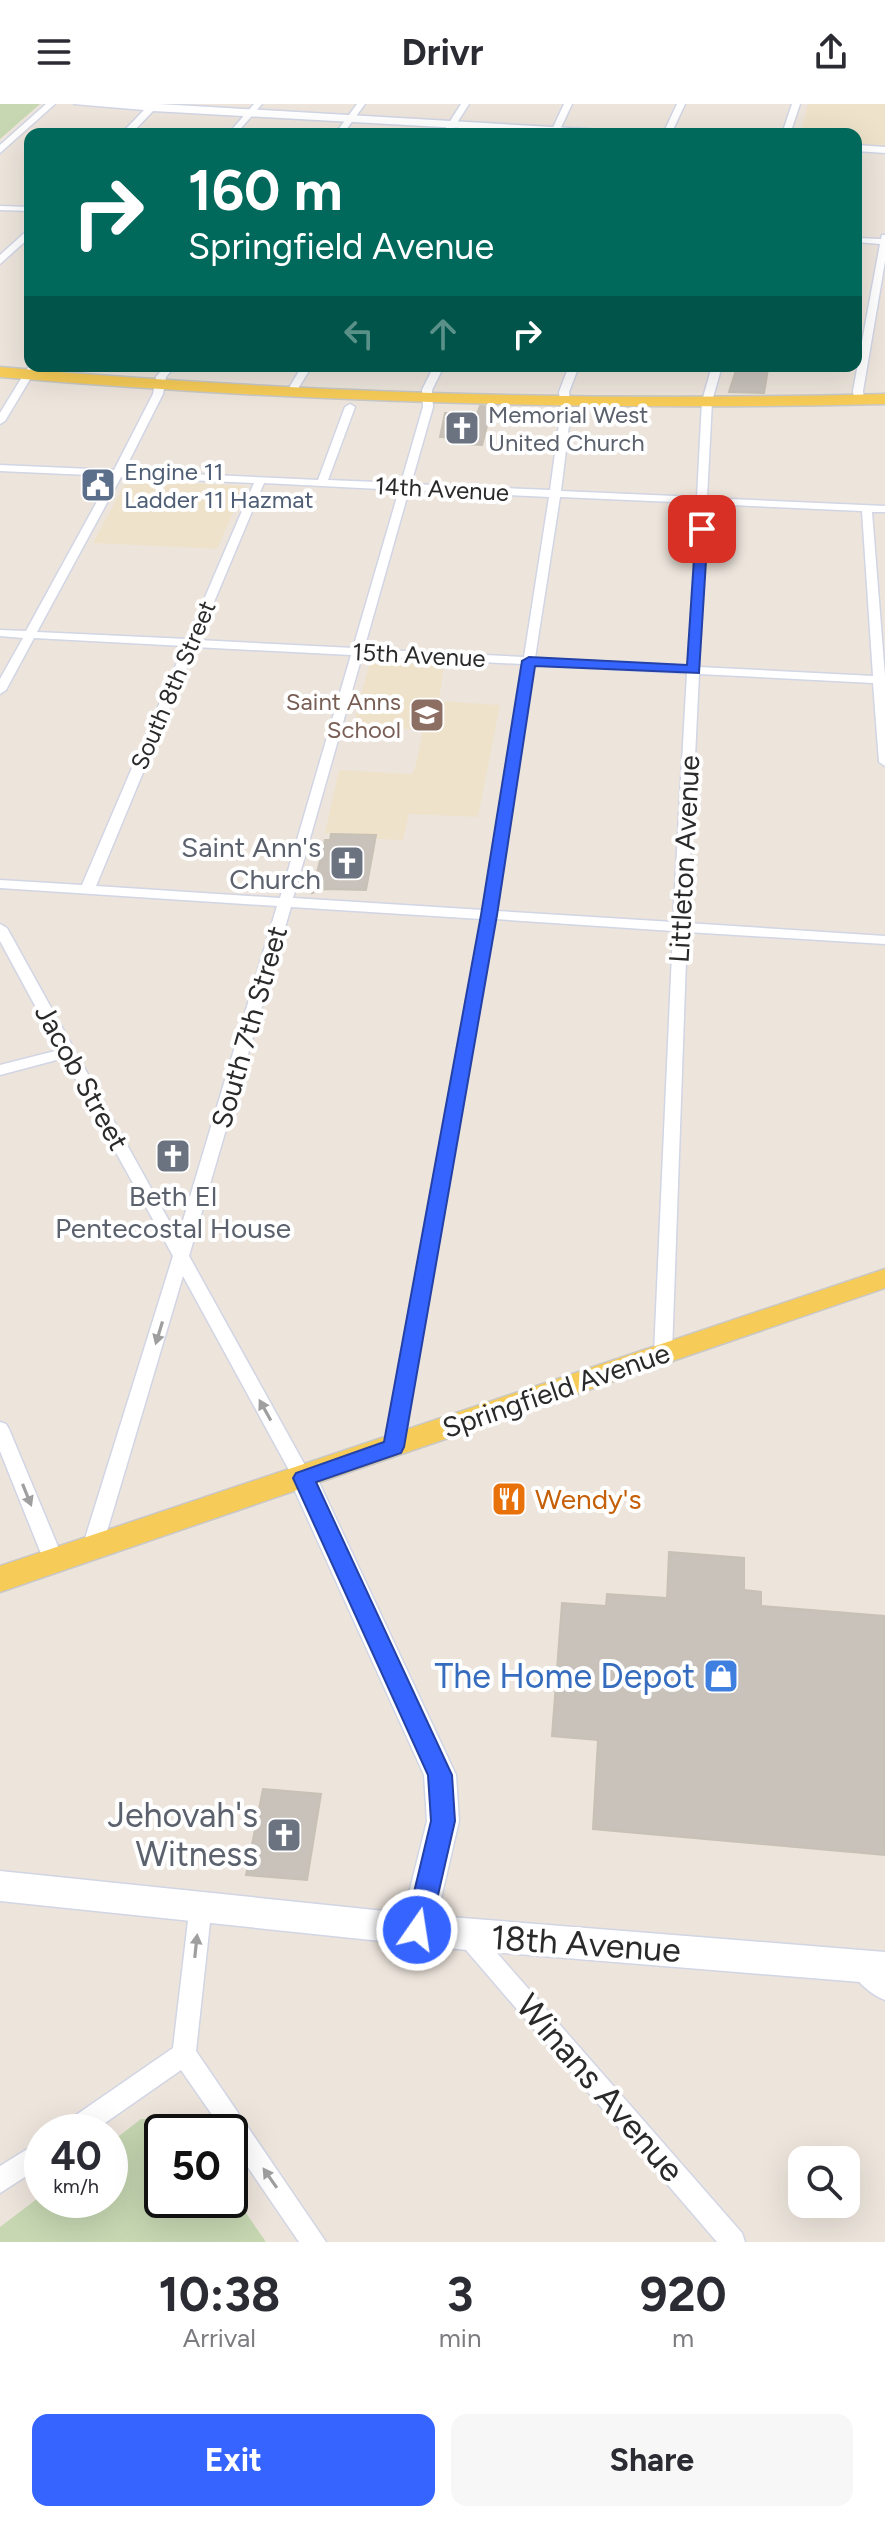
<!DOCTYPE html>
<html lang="en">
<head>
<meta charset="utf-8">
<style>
	:root { --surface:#fff; --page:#f7f7f7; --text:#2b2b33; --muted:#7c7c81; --accent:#3664ff }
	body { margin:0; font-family:Figtree,sans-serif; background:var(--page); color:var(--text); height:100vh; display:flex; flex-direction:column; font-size:30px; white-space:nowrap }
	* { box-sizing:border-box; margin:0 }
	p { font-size:26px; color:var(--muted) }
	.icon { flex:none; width:44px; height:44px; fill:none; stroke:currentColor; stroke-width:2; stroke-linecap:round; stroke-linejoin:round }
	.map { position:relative; height:2138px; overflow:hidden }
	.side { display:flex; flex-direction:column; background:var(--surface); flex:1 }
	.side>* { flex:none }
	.guide { position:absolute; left:24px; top:24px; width:838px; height:244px; border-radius:16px; box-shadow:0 8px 32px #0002; background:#00695c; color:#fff; overflow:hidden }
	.fabs { position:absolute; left:788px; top:2042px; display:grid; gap:16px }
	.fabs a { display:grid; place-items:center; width:72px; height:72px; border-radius:16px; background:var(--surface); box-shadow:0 8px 32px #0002; font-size:40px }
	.speed { position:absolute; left:24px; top:2010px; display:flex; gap:16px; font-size:40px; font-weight:700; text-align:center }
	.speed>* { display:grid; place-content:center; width:104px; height:104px; border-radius:50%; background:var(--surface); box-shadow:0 8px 32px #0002; line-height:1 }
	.speed small { font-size:20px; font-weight:400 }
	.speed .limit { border:4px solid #111; border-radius:12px; background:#fff; color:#111 }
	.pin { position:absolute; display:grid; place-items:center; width:68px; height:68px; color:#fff; margin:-34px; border-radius:16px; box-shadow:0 4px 12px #0006 }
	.me { position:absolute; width:88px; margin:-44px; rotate:13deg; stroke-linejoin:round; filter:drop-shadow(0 0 6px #0008) }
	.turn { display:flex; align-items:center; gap:28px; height:168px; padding:0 32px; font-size:36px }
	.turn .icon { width:104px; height:104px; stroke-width:2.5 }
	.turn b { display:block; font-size:56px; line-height:68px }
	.lanes { display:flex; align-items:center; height:76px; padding:0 32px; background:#0003; justify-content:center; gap:40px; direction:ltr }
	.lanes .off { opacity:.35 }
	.eta { display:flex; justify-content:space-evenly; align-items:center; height:136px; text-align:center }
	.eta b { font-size:48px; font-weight:700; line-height:56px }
	.cta { display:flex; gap:16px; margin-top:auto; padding:16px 32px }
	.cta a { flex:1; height:92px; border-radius:16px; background:var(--accent); color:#fff; font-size:32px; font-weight:700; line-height:92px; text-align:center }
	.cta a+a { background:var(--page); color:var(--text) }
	header { display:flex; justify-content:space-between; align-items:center; height:104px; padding:0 32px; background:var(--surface); font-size:36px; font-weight:700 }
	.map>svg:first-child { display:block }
</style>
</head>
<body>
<header><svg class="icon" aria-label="menu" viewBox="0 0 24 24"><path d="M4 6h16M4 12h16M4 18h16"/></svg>Drivr<svg class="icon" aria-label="share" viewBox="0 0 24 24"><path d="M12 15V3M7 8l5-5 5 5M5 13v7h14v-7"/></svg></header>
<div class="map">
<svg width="885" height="2138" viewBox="0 0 885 2138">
	<rect width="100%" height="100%" fill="#ede5dc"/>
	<g fill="#efe2ca">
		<path d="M808,0H885V42L856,41V30H800Z"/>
		<path d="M127,376L245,382L217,445L93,439Z"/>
		<path d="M370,558L444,562L439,597L500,601L478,713L409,710L403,736L377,735L376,731L325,729L339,666L412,670L415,664L423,626L353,622Z"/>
	</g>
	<g fill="#c6d7b2">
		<path d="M0,0H40L0,35Z"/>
		<path d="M141,2015H182L190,2028H162V2096H230V2086L266,2138H0V2123L42,2091V2096H110V2039Z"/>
	</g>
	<g fill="#c8c2bb" stroke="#c8c1b5" stroke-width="2">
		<path d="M737,263L768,265L764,289L729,288Z"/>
		<path d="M480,302L492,303L482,341L466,340L468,334L440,333L445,309L477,310Z"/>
		<path d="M331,730L376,731L366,786L325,785L312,789L325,736H330Z"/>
		<path d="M669,1448L744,1454V1486L761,1488V1502L885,1512V1751L593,1725L598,1636L552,1632L562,1499L606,1502L607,1490L667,1494Z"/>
		<path d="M263,1685L321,1690L307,1776L246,1771Z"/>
	</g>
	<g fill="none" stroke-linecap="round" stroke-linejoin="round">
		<defs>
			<g id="minor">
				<path d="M254,0H262L236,30H228Z"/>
				<path d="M357,0H365L343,30H335Z"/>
				<path d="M461,0H469L450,30H442Z"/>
				<path d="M564,0H572L558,30H550Z"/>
				<path d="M677,0H685L671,30H663Z"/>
				<path d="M792,0H800L790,30H782Z"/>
				<path d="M0,102L30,103V107L0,106Z"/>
				<path d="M882,131H885V157L863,287L864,295L859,298L854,295L853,287L880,140L856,138V134L881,135Z"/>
				<path d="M30,260L38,262L5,317L0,320V309Z"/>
				<path d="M165,262H175L166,273L163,290L124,367L318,376L345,303L350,300L355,303L328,376L401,379L423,303L422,286L434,262H444L432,286L433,303L411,380L550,386L561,305L559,288L569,262H579L569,288L571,305L561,387L697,393L702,297L712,262H722L712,297L707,394L885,402V408H872L885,572V662L879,658L873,579L699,570L687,819L885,832V840L687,828L672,1249L669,1253H657L654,1249L673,827L495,815L402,1343L399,1348L393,1350L387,1348L384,1343L481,815L291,803L189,1152L312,1374L310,1379L303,1381L296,1379L183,1172L102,1444L99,1449L92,1452L85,1449L82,1444L173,1152L64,954L0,971V961L59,946L0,837V820L7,824L178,1133L277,802L0,784V776L82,781L184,542L34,534L6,586L0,590V575L23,534L0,532V526L26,527L111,372L0,367V361L114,366L153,290L156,273ZM121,373L254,379L187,535L37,528ZM264,379L399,386L353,544L198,536ZM409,386L549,393L524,553L364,545ZM560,393L697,399L688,562L535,554ZM707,400L862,407L873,572L699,563ZM195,543L351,551L280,794L96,782ZM362,552L522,560L483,806L293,794ZM534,561L687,569L673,818L496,807Z"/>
				<path d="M302,262H312L294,291H288L286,289Z"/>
				<path d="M0,1318L6,1320L9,1325L64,1457L61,1462L54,1465L47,1462L44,1457L0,1347Z"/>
				<path d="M201,1790L209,1793L212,1800L196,1947L326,2138H299L230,2037V2028H224L181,1966L92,2028H59L63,2020L173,1944L190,1800L193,1793Z"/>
				<path d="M468,1822L476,1825L742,2129L745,2138H717L460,1839L457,1832L460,1825Z"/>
				<path d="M862,1854L870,1858L885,1870V1896C872,1891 856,1878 851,1865L854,1858Z"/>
				<path d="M42,2036V2062L0,2089V2062Z"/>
			</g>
			<g id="tertiary">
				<path d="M46,0H55L0,49V41Z"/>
				<path d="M74,0H159L621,27L626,30H571L153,7L131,30H121L144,6Z"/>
				<path d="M856,41L885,43V49L856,47Z"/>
				<path d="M30,124V133L0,160V151Z"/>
			</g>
			<path id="secondary" d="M303,1363L313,1367L317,1374L456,1671L459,1717L437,1812L885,1848V1880L467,1846L0,1797V1767L404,1809L427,1717L424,1671L289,1374L293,1367Z"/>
			<g id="primary">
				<path d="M0,263C295,289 589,298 885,290V300C589,307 295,298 0,273Z"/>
				<path d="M885,1165V1184L0,1488V1462Z"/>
			</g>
		</defs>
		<use href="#minor" stroke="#d1d5e4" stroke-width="3"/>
		<use href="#tertiary" stroke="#d1d5e4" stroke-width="3"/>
		<use href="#secondary" stroke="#d1d5e4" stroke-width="3"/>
		<use href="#primary" stroke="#c8c8c8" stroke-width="3"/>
		<use href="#minor" fill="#fff" fill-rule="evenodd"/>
		<use href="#tertiary" fill="#fff" fill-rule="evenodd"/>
		<use href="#secondary" fill="#fff" fill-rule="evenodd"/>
		<use href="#primary" fill="#f6cb57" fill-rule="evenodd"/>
	</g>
	<defs><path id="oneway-solid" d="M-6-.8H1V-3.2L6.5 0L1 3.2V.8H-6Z" transform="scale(2)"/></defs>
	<g fill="#9f9f9f">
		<use href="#oneway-solid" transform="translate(159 1229) rotate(107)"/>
		<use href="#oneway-solid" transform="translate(265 1306) rotate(-119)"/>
		<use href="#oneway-solid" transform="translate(27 1391) rotate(68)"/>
		<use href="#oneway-solid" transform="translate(196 1842) rotate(-84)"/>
		<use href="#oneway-solid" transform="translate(270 2074) rotate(-125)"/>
	</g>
	<path fill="#3664ff" stroke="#2341a6" stroke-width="2" d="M702,421L708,425L699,569L535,562L497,811L404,1343L401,1349L316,1378L452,1671L455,1717L430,1826L426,1834L417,1837L408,1834L405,1826L431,1717L428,1671L293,1374L296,1369L384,1338L481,811L522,557L529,553L687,561L696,425Z"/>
	<defs>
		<symbol id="church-square" viewBox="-11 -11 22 22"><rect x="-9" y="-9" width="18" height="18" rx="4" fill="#6b7280" stroke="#fff"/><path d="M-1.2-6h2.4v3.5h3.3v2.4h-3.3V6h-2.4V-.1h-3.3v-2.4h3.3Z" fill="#fff"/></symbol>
		<symbol id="civic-square" viewBox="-11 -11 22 22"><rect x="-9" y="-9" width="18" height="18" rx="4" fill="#5c6f8a" stroke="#fff"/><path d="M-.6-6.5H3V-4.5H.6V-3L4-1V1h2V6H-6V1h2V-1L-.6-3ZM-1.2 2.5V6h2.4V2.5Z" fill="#fff"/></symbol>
		<symbol id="school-square" viewBox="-11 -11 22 22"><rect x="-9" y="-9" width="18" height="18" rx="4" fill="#8d6e63" stroke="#fff"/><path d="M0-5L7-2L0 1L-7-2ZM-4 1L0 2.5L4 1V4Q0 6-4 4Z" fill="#fff"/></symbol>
		<symbol id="restaurant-square" viewBox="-11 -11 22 22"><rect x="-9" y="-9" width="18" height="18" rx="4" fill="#e8710a" stroke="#fff"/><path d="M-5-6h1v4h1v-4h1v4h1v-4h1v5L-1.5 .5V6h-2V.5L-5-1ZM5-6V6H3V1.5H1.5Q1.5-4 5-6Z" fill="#fff"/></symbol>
		<symbol id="shop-square" viewBox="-11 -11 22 22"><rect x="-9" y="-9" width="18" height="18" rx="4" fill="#3f7fe0" stroke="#fff"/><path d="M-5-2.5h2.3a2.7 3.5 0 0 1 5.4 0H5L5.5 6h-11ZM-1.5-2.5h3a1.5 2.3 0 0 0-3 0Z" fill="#fff"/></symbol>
	</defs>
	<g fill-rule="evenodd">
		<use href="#church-square" x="442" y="304" width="40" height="40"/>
		<use href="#civic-square" x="78" y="361" width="40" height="40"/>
		<use href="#school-square" x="407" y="591" width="40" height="40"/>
		<use href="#church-square" x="327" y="739" width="40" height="40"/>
		<use href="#church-square" x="153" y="1032" width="40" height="40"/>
		<use href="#restaurant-square" x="489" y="1375" width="40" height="40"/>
		<use href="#shop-square" x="701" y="1552" width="40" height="40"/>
		<use href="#church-square" x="264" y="1711" width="40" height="40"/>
	</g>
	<g text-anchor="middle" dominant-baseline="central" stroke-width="8" stroke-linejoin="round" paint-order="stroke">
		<g font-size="24" fill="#5b616d" stroke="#fff" text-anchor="start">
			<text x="488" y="310">Memorial West<tspan x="488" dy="28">United Church</tspan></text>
		</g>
		<g font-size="24" fill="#4e5e75" stroke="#fff" text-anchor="start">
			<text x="124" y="367">Engine 11<tspan x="124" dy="28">Ladder 11 Hazmat</tspan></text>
		</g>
		<g font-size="24" fill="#2a2a2a" stroke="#fff">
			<text transform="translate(442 385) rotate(3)">14th Avenue</text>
			<text transform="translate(419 551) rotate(3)">15th Avenue</text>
			<text transform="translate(173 581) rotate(-67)">South 8th Street</text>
		</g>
		<g font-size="24" fill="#785e54" stroke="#fff" text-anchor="end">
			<text x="401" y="597">Saint Anns<tspan x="401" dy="28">School</tspan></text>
		</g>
		<g font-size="28" fill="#5b616d" stroke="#fff" text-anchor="end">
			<text x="321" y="743">Saint Ann's<tspan x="321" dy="32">Church</tspan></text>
			<text x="173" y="1092" text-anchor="middle">Beth El<tspan x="173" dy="32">Pentecostal House</tspan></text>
		</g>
		<g font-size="28" fill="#2a2a2a" stroke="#fff">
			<text transform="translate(684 755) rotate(-87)">Littleton Avenue</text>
			<text transform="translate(249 923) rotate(-74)">South 7th Street</text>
			<text transform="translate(82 973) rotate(61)">Jacob Street</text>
			<text transform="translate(556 1286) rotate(-19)">Springfield Avenue</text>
		</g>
		<g font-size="28" fill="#c56008" stroke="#fff" text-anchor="start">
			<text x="535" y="1395">Wendy's</text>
		</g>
		<g font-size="34" fill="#366cbe" stroke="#fff" text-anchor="end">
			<text x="695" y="1572">The Home Depot</text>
		</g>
		<g font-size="34" fill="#5b616d" stroke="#fff" text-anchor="end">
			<text x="258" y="1711">Jehovah's<tspan x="258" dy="39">Witness</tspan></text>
		</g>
		<g font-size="34" fill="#2a2a2a" stroke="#fff">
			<text transform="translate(586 1840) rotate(4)">18th Avenue</text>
			<text transform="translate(600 1984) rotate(49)">Winans Avenue</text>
		</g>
	</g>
</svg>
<div class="fabs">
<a><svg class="icon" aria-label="search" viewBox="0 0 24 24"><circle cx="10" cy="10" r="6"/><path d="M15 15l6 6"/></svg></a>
</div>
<div class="speed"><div>40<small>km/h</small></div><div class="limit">50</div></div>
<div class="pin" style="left:702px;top:425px;background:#d93025"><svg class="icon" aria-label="arrive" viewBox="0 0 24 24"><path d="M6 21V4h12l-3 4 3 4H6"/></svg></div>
<svg class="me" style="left:417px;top:1826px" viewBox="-20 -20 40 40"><circle r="17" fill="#3664ff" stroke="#fff" stroke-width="3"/><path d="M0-11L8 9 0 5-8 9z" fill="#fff"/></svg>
<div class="guide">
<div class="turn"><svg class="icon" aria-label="right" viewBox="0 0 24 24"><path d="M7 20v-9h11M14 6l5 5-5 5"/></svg><div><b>160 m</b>Springfield Avenue</div></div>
<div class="lanes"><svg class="icon off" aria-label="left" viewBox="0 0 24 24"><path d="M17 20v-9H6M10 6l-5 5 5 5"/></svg><svg class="icon off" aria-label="ahead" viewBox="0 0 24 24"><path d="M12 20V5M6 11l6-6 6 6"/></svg><svg class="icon" aria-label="right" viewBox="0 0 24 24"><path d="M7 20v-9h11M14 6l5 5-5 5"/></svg></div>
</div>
</div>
<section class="side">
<div class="eta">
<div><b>10:38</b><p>Arrival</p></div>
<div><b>3</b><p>min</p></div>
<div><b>920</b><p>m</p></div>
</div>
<div class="cta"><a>Exit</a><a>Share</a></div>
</section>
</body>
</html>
